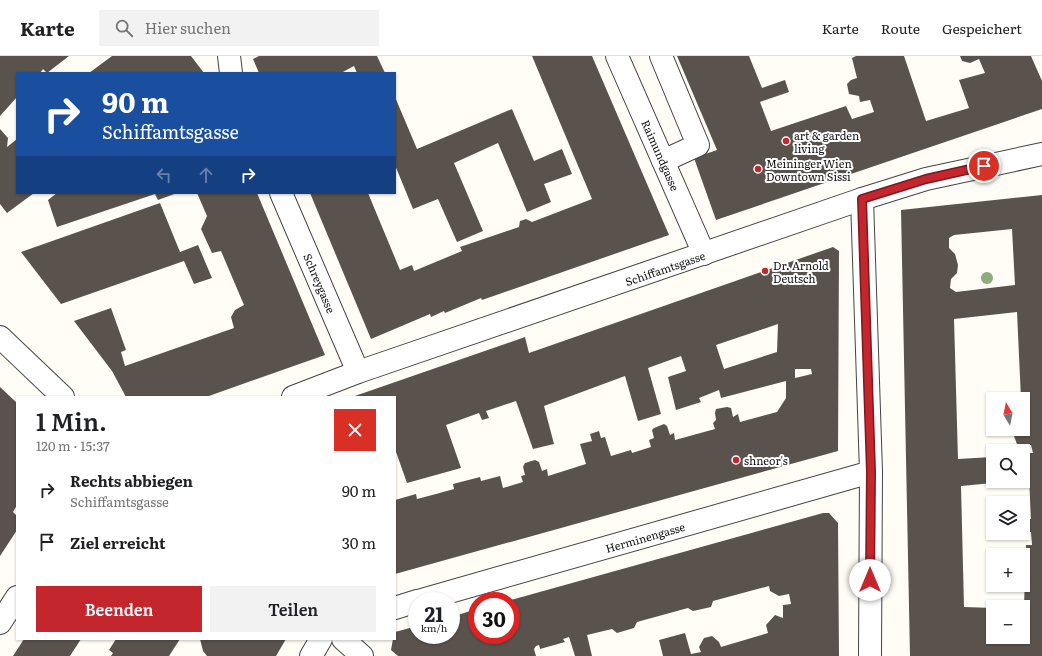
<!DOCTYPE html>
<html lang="de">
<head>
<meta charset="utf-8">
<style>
	:root { --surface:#fff; --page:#f2f2f2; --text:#202124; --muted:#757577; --line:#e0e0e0; --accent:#c4262e }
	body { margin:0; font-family:Literata,serif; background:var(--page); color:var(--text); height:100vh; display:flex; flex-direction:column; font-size:15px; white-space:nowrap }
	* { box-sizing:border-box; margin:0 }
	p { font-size:13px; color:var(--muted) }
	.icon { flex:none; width:22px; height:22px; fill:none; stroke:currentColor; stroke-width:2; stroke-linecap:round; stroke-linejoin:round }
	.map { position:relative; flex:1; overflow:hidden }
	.panel { position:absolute; left:16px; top:340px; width:380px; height:244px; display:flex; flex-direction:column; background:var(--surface); border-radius:0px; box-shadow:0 1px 3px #0004 }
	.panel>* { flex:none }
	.guide { position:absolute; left:16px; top:16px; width:380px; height:122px; border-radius:0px; box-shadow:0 1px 3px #0004; background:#1a4fa0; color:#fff; overflow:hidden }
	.needle { width:26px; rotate:350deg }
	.buttons { position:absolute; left:986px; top:336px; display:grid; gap:8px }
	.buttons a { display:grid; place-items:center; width:44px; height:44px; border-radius:0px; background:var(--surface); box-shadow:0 1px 3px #0004; font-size:20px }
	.speed { position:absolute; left:408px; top:536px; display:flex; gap:8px; font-size:20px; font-weight:700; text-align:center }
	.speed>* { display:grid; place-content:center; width:52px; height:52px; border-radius:50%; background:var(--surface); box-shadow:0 1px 3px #0004; line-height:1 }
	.speed small { font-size:10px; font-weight:400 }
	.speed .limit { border:6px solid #d22; background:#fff; color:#111 }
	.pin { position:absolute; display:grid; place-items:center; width:34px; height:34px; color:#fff; margin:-17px; border:2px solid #fff; border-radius:50%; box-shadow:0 1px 4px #0007 }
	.me { position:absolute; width:44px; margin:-22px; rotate:0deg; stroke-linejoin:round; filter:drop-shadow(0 0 3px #0008) }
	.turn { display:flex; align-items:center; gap:14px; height:84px; padding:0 20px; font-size:18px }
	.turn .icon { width:52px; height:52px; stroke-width:2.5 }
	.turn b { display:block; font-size:28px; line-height:34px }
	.lanes { display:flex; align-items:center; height:38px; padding:0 20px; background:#0003; justify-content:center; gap:20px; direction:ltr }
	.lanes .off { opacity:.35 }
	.round { display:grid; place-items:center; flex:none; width:42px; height:42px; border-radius:0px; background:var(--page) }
	.overview { display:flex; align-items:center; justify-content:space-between; height:68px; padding:0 20px }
	h1 { font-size:24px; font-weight:600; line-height:30px }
	.button { display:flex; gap:8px; margin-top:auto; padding:8px 20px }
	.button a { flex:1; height:46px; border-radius:0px; background:var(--accent); color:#fff; font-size:16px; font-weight:600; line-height:46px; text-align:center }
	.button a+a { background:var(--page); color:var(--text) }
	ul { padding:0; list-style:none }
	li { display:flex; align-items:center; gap:12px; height:52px; padding:0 20px }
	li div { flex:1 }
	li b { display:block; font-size:15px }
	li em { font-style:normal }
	header { display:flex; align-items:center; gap:24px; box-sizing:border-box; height:56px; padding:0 20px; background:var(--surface); border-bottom:1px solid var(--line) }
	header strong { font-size:19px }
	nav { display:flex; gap:22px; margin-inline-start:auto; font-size:14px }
	.search { width:280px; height:36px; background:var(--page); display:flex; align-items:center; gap:10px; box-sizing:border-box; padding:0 14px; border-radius:0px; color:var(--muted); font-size:15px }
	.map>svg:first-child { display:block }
</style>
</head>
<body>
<header>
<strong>Karte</strong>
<div class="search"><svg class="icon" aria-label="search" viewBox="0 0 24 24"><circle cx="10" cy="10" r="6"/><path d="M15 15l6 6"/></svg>Hier suchen</div>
<nav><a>Karte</a><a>Route</a><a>Gespeichert</a></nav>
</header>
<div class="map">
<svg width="1042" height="600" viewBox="0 0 1042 600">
	<rect width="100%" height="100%" fill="#fffdf5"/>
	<g fill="#5a524d" fill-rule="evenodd">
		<path d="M0,0H69L47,17L43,13L40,17H17V41L0,60Z"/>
		<path d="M112,0H191L204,17H89Z"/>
		<path d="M259,0H377L385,17H357L354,10L341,17H259L253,3Z"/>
		<path d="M532,0H592L669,179L482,244L481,242L445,257L444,255L431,261L430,258L371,283L310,137H368L400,214L412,209L414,215L462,195L460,191L519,171L520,165L526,163L532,166L592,143Z"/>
		<path d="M677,0H749L762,32L785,24L789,36L760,46L771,75L846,50L852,63L874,56L870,44L860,46L859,40L849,38L847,28L851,24L857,22L852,2L856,0H904L926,65L969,52L959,24L985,17L979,3L970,7L962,5L960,0H1031L1042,25V53L716,164L694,102L717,94Z"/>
		<path d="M395,41L417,93L512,53L534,105L562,93L572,118L544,128L551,146L527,156L498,87L454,107L483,175L457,186L438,143L413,153L395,109Z"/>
		<path d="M0,73L8,82L7,91L17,83V137H34L7,157L0,148Z"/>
		<path d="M57,137H177L158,144L155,138L57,171L48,144Z"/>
		<path d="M197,137H257L325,299L206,341H126L112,315L74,265L111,252L126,294L121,296L125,310L234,272L231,261L235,254L244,249L221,195L212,197L201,173L207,160Z"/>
		<path d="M1042,139V600H910L901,154ZM1012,173L1015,229L956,236L950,232L951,223L957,217L958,209L955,198L949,192V182L954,179ZM1017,256L1021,343H1023V373H1014V380L1018,391L1031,389L1033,397H1028V408L1023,409V421H1029L1031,463L1025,464L1026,476H1031L1032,489H1026L1023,581H993V552L964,551L961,430L993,427L992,401L958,403L954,263Z"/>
		<path d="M160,147L180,196L198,189L212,222L194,228L184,205L61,248L21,196Z"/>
		<path d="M833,191L839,195L838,395L395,518V444L416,438L417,443L436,438L454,433L453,428L480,421L481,425L500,420L503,432L523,426L521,420L525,419L523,411L525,407L535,404L539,406L542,415L547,413L548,420L586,408L580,388L592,385L590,378L599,375L601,382L605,381L611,400L631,394L632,397L651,391L649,384L654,382L652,374L654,372L664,368L667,370L670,379L674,377L675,384L715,373L713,367L716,364L715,357L716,353L727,351L731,352L733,361L738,358L740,366L777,356L786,342V325L721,342L719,334L699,342L701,346L676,354L668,321L686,315L681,300L648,312L661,358L638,365L625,320L544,350L554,388L533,393L516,345L486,355L489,362L482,364L479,357L446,369L461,412L407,427L395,393V341H352L525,281L529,297ZM778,268L777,296L724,313L716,289ZM795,313H811L812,318L795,322Z"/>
		<path d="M0,331L17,347V449L13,456L17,460V474L0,500Z"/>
		<path d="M823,457H829L838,467L839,600H663L659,584L685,577L691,598L701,596L699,591L704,582L712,580L719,586L721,591L768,577L766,569L775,559L783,562V549L791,548L789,538L779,540L770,535L769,530L713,545L711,551L693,555L688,552L637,566L634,572L617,577L612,573L587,579L592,600H575L569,581L563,583L565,586L540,593L539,589L536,590L534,593L536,600H398L391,594L393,583H395V576L417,570V579H451V561L477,553V579H511V544Z"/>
		<path d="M24,583H81L70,600H13Z"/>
		<path d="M116,583H180L169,600H111L113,597L109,594Z"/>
		<path d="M200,583H286L276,600H207L203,595Z"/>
	</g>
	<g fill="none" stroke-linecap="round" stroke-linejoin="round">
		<defs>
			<g id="minor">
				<path d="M229,0L231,17"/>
				<path d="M617,0L704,198"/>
				<path d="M661,0L698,89L663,105"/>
				<path d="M281,137L358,316"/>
				<path d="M862,143L871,416L870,600"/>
				<path d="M0,281L63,341"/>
				<path d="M293,341L358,316L862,143L926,123L1042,98"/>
				<path d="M418,545L871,416"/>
				<path d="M395,552L417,545"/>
				<path d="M0,567L17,541"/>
				<path d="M343,583L362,600"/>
				<path d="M311,600L321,583"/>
			</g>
		</defs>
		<use href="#minor" stroke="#444" stroke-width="24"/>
		<use href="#minor" stroke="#fff" stroke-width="22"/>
	</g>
	<circle fill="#8dad7f" cx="987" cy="222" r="6"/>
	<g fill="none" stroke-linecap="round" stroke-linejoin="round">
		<defs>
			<path id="route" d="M870,524L871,416L862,143L926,123L984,110"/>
		</defs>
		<use href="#route" stroke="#7f191e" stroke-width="10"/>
		<use href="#route" stroke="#c4262e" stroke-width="7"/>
	</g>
	<g fill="#c4262e" stroke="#fff" stroke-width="1.5">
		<circle cx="786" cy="85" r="4"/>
		<circle cx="758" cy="113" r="4"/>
		<circle cx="765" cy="215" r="4"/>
		<circle cx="736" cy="404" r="4"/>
	</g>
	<g text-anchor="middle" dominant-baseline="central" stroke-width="4" stroke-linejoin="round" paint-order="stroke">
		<g font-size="11" fill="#111" stroke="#fff" text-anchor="start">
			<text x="794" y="79">art &amp; garden<tspan x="794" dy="13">living</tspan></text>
			<text x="766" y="107">Meininger Wien<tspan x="766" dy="13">Downtown Sissi</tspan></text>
			<text x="773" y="209">Dr. Arnold<tspan x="773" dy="13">Deutsch</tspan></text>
			<text x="744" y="404">shneor's</text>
		</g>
		<g font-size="11" fill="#111" stroke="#fff">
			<text transform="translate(661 99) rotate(66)">Raimundgasse</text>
			<text transform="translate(665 212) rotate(-19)">Schiffamtsgasse</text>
			<text transform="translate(320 227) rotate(67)">Schreygasse</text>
			<text transform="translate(645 481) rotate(-16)">Herminengasse</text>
		</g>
	</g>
</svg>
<div class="buttons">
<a><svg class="needle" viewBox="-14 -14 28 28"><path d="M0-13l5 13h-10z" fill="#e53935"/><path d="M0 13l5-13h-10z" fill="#757577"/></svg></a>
<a><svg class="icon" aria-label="search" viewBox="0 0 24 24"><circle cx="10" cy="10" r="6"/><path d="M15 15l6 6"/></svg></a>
<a><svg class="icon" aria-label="layers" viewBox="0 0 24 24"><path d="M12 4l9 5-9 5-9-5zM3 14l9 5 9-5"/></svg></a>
<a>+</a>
<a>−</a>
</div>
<div class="speed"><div>21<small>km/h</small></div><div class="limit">30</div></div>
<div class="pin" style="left:984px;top:110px;background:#d93025"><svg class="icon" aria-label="arrive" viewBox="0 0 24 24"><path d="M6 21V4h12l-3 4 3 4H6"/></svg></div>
<svg class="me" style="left:870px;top:524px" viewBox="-20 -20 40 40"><circle r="19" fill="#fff"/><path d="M0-13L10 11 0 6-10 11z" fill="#c4262e"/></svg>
<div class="guide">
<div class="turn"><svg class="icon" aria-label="right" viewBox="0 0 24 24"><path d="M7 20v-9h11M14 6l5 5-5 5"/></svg><div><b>90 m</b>Schiffamtsgasse</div></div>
<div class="lanes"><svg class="icon off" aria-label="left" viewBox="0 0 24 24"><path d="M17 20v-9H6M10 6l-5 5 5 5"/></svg><svg class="icon off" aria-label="ahead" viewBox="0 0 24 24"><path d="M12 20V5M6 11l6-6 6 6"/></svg><svg class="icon" aria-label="right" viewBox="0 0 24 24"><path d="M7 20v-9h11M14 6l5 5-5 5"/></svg></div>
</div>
<section class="panel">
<div class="overview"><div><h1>1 Min.</h1><p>120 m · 15:37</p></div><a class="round" style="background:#d93025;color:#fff"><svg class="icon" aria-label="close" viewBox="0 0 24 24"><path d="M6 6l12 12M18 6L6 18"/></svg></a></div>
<ul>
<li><svg class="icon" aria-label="right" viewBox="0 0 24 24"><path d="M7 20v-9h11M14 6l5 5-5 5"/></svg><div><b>Rechts abbiegen</b><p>Schiffamtsgasse</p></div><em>90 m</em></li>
<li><svg class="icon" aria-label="arrive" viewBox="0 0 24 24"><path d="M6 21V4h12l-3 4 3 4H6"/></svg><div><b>Ziel erreicht</b></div><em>30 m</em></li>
</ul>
<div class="button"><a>Beenden</a><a>Teilen</a></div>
</section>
</div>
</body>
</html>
